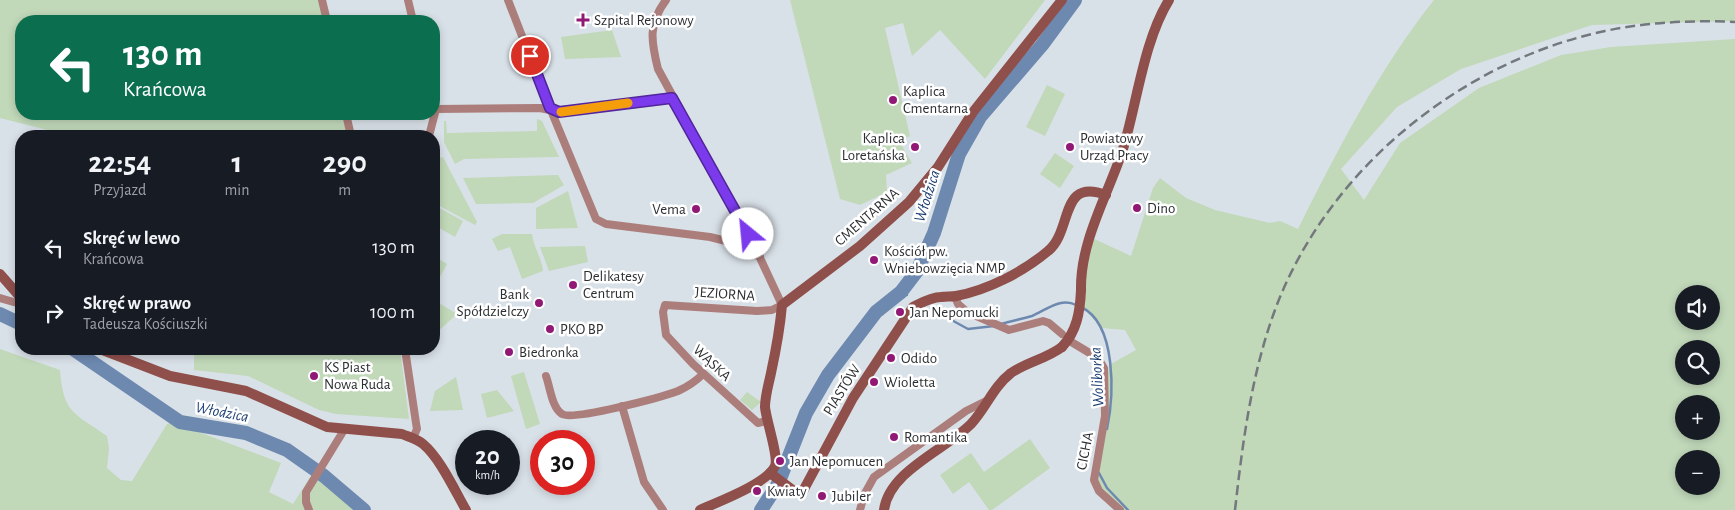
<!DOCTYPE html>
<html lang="pl">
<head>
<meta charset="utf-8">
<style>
	:root { --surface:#171b24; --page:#20242c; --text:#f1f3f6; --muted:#9ea1a6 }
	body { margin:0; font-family:"Alegreya Sans",sans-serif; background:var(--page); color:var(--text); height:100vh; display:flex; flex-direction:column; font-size:19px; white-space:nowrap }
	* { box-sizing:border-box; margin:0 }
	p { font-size:16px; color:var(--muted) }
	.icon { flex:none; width:28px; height:28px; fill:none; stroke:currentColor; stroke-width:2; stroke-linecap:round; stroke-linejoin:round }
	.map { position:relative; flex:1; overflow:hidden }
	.drawer { position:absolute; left:15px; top:130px; width:425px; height:225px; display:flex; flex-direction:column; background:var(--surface); border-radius:20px; box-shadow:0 2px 8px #0003 }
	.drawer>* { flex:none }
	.top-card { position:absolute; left:15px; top:15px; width:425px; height:105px; border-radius:20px; box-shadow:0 2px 8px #0003; background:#0b6e4f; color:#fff; overflow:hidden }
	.fabs { position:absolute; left:1675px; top:285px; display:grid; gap:10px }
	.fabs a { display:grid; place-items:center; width:45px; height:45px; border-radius:50%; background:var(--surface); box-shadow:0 2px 8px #0003; font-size:25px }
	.speed { position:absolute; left:455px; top:430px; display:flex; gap:10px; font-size:25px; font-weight:700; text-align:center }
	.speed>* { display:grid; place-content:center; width:65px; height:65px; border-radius:50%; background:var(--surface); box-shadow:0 2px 8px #0003; line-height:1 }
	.speed small { font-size:12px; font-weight:400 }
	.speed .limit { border:8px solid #d22; background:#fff; color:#111 }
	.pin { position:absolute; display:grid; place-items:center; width:42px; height:42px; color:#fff; margin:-21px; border:2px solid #fff; border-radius:50%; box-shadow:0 1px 5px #0007 }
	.me { position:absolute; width:55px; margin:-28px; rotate:332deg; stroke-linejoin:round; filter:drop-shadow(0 0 4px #0008) }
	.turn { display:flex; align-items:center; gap:18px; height:105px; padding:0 25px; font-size:22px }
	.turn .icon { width:65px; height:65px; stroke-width:2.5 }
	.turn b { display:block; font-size:35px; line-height:42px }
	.eta { display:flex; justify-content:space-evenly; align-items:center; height:85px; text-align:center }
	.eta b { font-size:30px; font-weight:700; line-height:35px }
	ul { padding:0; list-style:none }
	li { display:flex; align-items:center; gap:15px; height:65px; padding:0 25px }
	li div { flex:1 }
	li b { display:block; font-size:19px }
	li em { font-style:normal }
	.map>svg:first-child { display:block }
</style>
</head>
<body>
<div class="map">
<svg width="1735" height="510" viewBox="0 0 1735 510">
	<rect width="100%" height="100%" fill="#d9e1e8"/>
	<g fill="#c1d8b9" fill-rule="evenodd">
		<path d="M0,0H320L326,21H21V114H346L351,136H84L55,132L0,118Z"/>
		<path d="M790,0H1045L985,79L940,30L912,56L903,23L885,28L910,136L899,141L912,163L886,175L887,192L860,205L840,199Z"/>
		<path d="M1434,0H1735V21L1592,25L1461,69L1397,107L1341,169L1364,200L1400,143L1479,88L1561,55L1611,47L1735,39V510H1120L1094,480L1109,365L1136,350L1125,330L1102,328L1084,309L1081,290L1090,237L1131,256L1153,188L1160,178L1186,198L1215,210L1270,223L1280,221L1298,229C1337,151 1379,69 1434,0ZM1684,294H1711V321H1684ZM1684,349H1711V376H1684ZM1684,404H1711V431H1684ZM1684,459H1711V486H1684Z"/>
		<path d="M612,30L621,57L565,59L561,37Z"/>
		<path d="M1047,85L1065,94L1045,136L1026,127Z"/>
		<path d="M537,119L542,121L559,157L464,159L455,164L444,142V121H446L447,133L537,131Z"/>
		<path d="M1055,153L1074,166L1060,188L1040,174Z"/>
		<path d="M443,157L477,222L475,225L434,203V159Z"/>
		<path d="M558,175L564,185L533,203L476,204L463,178Z"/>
		<path d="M568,191L578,228L536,229V208Z"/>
		<path d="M434,205L463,221L455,237L434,225Z"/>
		<path d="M502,234H532C534,248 542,259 543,271L522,279L510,247L498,251L492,239Z"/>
		<path d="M585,246L588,262L549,271L540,247Z"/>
		<path d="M434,256L447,264L434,288Z"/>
		<path d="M434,300L457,314L434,335Z"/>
		<path d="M0,349L60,370C63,413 74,413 107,436L109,448L107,468L121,480L132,481L167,424L172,422L281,463L269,492L293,504L314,471L324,476L364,510H0Z"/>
		<path d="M194,349H400L409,419L336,414L319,410L248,376L194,370Z"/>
		<path d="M524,372L540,424L526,429L511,376Z"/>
		<path d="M456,377L463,410L430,411L435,391Z"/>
		<path d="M497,390L514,411L487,418L481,394Z"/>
		<path d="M747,392L761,402L752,410L740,400Z"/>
		<path d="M1030,439L1050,468L992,510H989L969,482L953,494L940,475L971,453L984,472Z"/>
	</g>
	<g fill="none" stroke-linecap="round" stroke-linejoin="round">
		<g stroke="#6e89b0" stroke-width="2.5">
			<path d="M901,292L907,295"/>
			<path d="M1081,307C1117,324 1114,396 1107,429"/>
			<path d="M935,311L968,329L994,326"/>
			<path d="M1001,324C1011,321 1022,319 1032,316C1046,310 1061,297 1076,305"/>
			<path d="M1099,473L1107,488L1128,510"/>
		</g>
		<g stroke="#6e89b0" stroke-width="14">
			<path d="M0,314L21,324"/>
			<path d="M73,349L180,422L246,433L287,450L324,476L364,510"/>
			<path d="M761,510L778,484L806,413L828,375L876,312L901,292L917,271L934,233L959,154L980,117L1042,45L1075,0"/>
		</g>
		<g stroke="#ac7e7b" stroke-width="8">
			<path d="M322,0L327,21"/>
			<path d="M408,0L413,21"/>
			<path d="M508,0L550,108L596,219L606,224L710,237L730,242L760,257"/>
			<path d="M666,0C648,24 651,41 658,69L754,245L782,305L772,310L757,311L665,305L663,312L666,335L693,364L758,423L767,421"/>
			<path d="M436,109L540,108L559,112L672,98"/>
			<path d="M346,114L351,136"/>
			<path d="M429,136L436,109L434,102"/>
			<path d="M955,297L958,304L967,312L1009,330L1043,321L1049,323L1062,334"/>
			<path d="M0,298L17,303L21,301"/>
			<path d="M1073,343L1098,358L1104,368L1105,416L1094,480L1099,491L1120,510"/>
			<path d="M405,349L416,423L417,429L413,438"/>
			<path d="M546,376C550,387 552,408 562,414C573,421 662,397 678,391C687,387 696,381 703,374"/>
			<path d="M622,406L644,482L663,510"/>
			<path d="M309,510L306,502V492L344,430"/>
			<path d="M860,510L864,495L874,477L966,411L986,401"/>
		</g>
		<g stroke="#8f4f4b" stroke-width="10">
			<path d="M0,274L21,298"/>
			<path d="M1081,290C1080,241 1108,195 1123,149C1137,103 1144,40 1169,0"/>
			<path d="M100,349L170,376L246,391L327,427L402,434C409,437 417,439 423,444C440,458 455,491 466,510"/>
			<path d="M770,473L794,491H803L853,398L913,307C921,303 931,297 941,297C946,296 951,297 956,296C988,290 1023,272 1048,251C1073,231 1059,177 1106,195"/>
			<path d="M700,510C717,502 767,484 775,466C779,457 766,420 765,407C765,396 769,383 771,373C776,350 780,328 782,305L860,246L909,202L938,167L973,112L1062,0"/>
			<path d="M884,510C889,471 945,450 971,424C986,408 993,387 1011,373C1027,362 1046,359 1062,347"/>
		</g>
		<path stroke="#73787c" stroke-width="2.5" stroke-dasharray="10 5" stroke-linecap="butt" d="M1235,510C1243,439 1252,369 1278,302C1332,166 1463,61 1605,31C1648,22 1692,20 1735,22"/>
		<path stroke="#8f4f4b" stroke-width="10" d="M1062,347C1077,331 1080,312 1081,290"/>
	</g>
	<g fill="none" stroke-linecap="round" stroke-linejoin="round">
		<defs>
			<path id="route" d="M530,56L550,108L559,112L672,98L748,234"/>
		</defs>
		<use href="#route" stroke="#51269a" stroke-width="12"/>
		<use href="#route" stroke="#7c3aed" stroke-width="9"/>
		<path stroke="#f59e0b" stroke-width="9" d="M561,112L628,103"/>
	</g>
	<g fill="#921875" stroke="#fff" stroke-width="2">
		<path d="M580.5 12.5h5v5h5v5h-5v5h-5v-5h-5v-5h5z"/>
		<circle cx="893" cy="100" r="5"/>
		<circle cx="915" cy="147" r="5"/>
		<circle cx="1070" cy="147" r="5"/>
		<circle cx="1137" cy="208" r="5"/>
		<circle cx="696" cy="209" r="5"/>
		<circle cx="874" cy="260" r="5"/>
		<circle cx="573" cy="285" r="5"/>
		<circle cx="539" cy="303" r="5"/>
		<circle cx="900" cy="312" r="5"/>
		<circle cx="550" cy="329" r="5"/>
		<circle cx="509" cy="352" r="5"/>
		<circle cx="891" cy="358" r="5"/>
		<circle cx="314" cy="376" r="5"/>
		<circle cx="874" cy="382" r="5"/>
		<circle cx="894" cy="437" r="5"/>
		<circle cx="780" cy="461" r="5"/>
		<circle cx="757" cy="491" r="5"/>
		<circle cx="822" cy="496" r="5"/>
	</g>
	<g text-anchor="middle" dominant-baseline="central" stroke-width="5" stroke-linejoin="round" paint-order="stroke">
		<g font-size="15" fill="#2c2f31" stroke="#fff" text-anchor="start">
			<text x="594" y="20">Szpital Rejonowy</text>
			<text x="903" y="91">Kaplica<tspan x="903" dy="17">Cmentarna</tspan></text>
			<text x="905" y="138" text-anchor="end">Kaplica<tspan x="905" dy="17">Loretańska</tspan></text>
			<text x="1080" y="138">Powiatowy<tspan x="1080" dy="17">Urząd Pracy</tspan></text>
			<text x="1147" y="208">Dino</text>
			<text x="686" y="209" text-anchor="end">Vema</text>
			<text x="884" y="251">Kościół pw.<tspan x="884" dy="17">Wniebowzięcia NMP</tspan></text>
			<text x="583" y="276">Delikatesy<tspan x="583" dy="17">Centrum</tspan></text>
			<text x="529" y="294" text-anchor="end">Bank<tspan x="529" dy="17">Spółdzielczy</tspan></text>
			<text x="910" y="312">Jan Nepomucki</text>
			<text x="560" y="329">PKO BP</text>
			<text x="519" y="352">Biedronka</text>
			<text x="901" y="358">Odido</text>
			<text x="324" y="367">KS Piast<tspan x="324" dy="17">Nowa Ruda</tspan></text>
			<text x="884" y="382">Wioletta</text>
			<text x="904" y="437">Romantika</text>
			<text x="790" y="461">Jan Nepomucen</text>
			<text x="767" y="491">Kwiaty</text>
			<text x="832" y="496">Jubiler</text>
		</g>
		<g font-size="15" fill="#2c2f31" stroke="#fff">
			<text transform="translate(867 217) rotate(-41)">CMENTARNA</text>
			<text transform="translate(725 294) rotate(4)">JEZIORNA</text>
			<text transform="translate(712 363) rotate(43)">WĄSKA</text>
			<text transform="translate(842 390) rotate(-58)">PIASTÓW</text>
			<text transform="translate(1085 451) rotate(-79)">CICHA</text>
		</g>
		<g font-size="16" font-style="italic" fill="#1b3e72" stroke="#fff">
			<text transform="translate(927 196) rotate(-72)">Włodzica</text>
			<text transform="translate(1097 377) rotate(-93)">Woliborka</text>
			<text transform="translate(222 412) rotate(11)">Włodzica</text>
		</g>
	</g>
</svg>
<div class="fabs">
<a><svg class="icon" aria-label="sound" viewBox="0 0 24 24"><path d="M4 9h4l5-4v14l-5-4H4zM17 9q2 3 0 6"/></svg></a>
<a><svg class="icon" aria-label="search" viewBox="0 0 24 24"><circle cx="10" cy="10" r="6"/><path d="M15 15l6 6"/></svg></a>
<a>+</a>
<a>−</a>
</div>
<div class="speed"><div>20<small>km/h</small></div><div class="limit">30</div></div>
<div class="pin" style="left:530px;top:56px;background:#d93025"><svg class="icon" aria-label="arrive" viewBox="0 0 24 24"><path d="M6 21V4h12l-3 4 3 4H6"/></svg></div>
<svg class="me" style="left:748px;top:234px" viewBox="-20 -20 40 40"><circle r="19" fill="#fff"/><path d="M0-13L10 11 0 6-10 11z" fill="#7c3aed"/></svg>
<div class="top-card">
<div class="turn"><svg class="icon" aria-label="left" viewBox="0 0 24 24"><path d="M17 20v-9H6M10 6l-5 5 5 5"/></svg><div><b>130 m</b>Krańcowa</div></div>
</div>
<section class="drawer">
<div class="eta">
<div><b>22:54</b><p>Przyjazd</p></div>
<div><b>1</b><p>min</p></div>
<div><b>290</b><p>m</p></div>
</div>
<ul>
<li><svg class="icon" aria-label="left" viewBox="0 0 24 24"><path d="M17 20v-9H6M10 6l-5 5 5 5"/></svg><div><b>Skręć w lewo</b><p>Krańcowa</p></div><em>130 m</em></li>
<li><svg class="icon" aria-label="right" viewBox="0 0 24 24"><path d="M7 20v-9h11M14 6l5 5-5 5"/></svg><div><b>Skręć w prawo</b><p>Tadeusza Kościuszki</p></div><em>100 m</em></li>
</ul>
</section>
</div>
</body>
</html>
